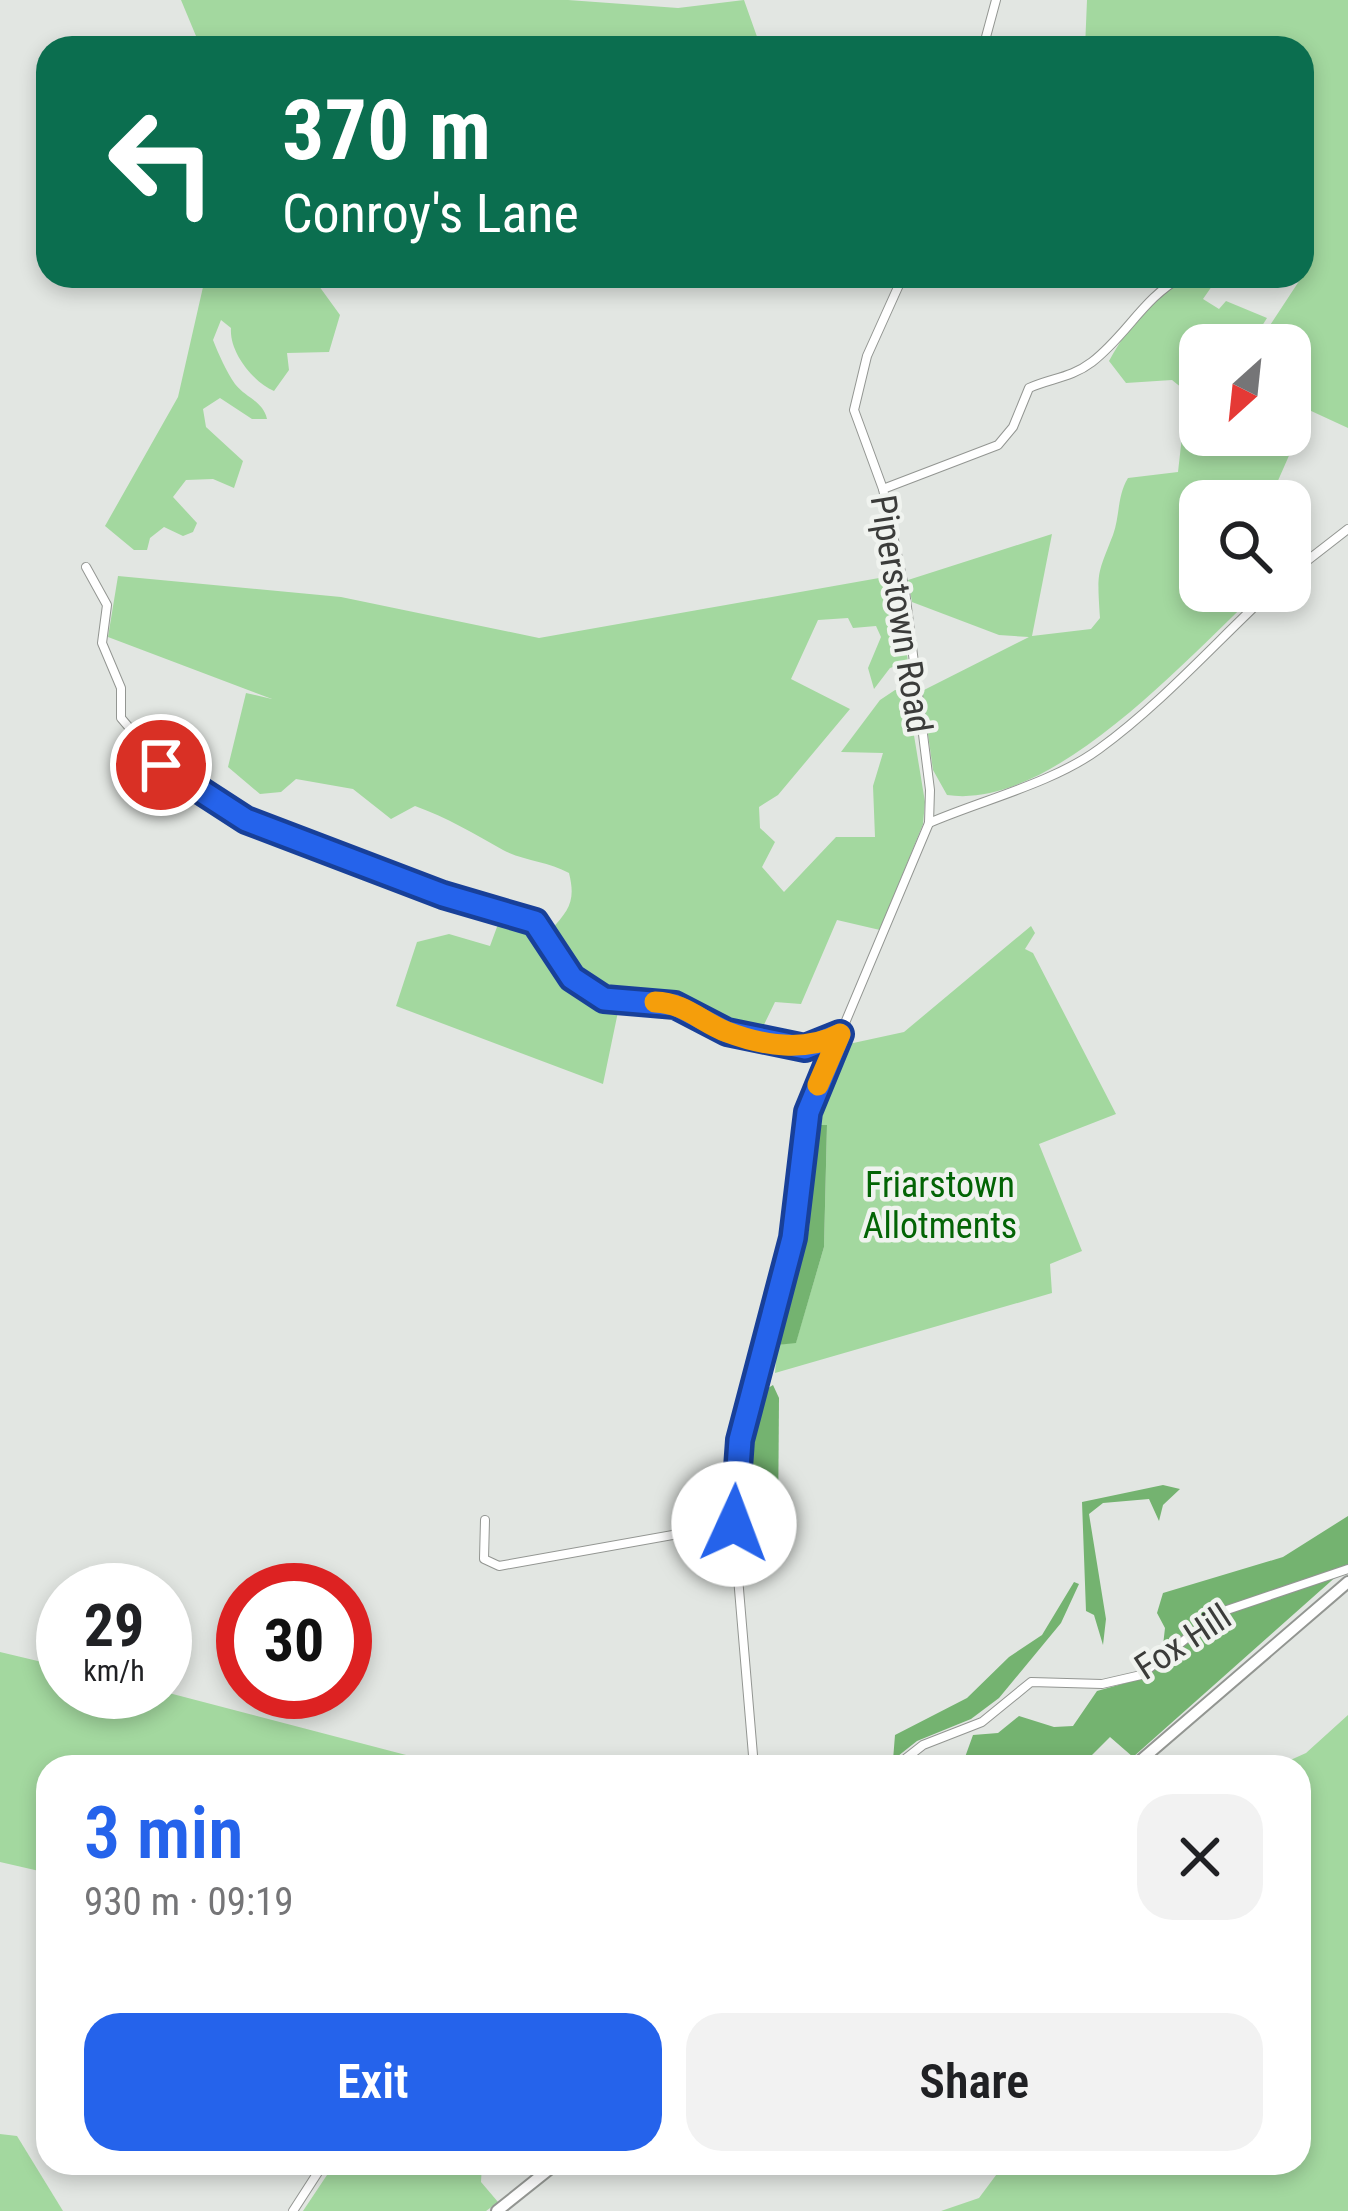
<!DOCTYPE html>
<html lang="en">
<head>
<meta charset="utf-8">
<style>
	:root { --surface:#fff; --page:#f2f2f2; --text:#202124; --muted:#757577; --accent:#2563eb }
	body { margin:0; font-family:"Roboto Condensed",sans-serif; background:var(--page); color:var(--text); height:100vh; display:flex; flex-direction:column; font-size:45px; white-space:nowrap }
	* { box-sizing:border-box; margin:0 }
	p { font-size:39px; color:var(--muted) }
	.icon { flex:none; width:66px; height:66px; fill:none; stroke:currentColor; stroke-width:2; stroke-linecap:round; stroke-linejoin:round }
	.map { position:relative; flex:1; overflow:hidden }
	.drawer { position:absolute; left:36px; top:1755px; width:1275px; height:420px; display:flex; flex-direction:column; background:var(--surface); border-radius:36px; box-shadow:0 6px 18px #0003 }
	.drawer>* { flex:none }
	.top-card { position:absolute; left:36px; top:36px; width:1278px; height:252px; border-radius:36px; box-shadow:0 6px 18px #0003; background:#0b6e4f; color:#fff; overflow:hidden }
	.needle { width:78px; rotate:207deg }
	.fabs { position:absolute; left:1179px; top:324px; display:grid; gap:24px }
	.fabs a { display:grid; place-items:center; width:132px; height:132px; border-radius:24px; background:var(--surface); box-shadow:0 6px 18px #0003; font-size:60px }
	.speed { position:absolute; left:36px; top:1563px; display:flex; gap:24px; font-size:60px; font-weight:700; text-align:center }
	.speed>* { display:grid; place-content:center; width:156px; height:156px; border-radius:50%; background:var(--surface); box-shadow:0 6px 18px #0003; line-height:1 }
	.speed small { font-size:30px; font-weight:400 }
	.speed .limit { border:18px solid #d22; background:#fff; color:#111 }
	.pin { position:absolute; display:grid; place-items:center; width:102px; height:102px; color:#fff; margin:-51px; border:6px solid #fff; border-radius:50%; box-shadow:0 3px 12px #0007 }
	.me { position:absolute; width:132px; margin:-66px; rotate:2deg; stroke-linejoin:round; filter:drop-shadow(0 0 9px #0008) }
	.turn { display:flex; align-items:center; gap:42px; height:252px; padding:0 48px; font-size:54px }
	.turn .icon { width:156px; height:156px; stroke-width:2.5 }
	.turn b { display:block; font-size:84px; line-height:102px }
	.round { display:grid; place-items:center; flex:none; width:126px; height:126px; border-radius:36px; background:var(--page) }
	.summary { display:flex; align-items:center; justify-content:space-between; height:204px; padding:0 48px }
	h1 { font-size:72px; font-weight:600; line-height:90px; color:var(--accent) }
	.button { display:flex; gap:24px; margin-top:auto; padding:24px 48px }
	.button a { flex:1; height:138px; border-radius:36px; background:var(--accent); color:#fff; font-size:48px; font-weight:600; line-height:138px; text-align:center }
	.button a+a { background:var(--page); color:var(--text) }
	.map>svg:first-child { display:block }
</style>
</head>
<body>
<div class="map">
<svg width="1348" height="2211" viewBox="0 0 1348 2211">
	<rect width="100%" height="100%" fill="#e2e6e2"/>
	<g fill="#a3d89f">
		<path d="M181,0H568L678,8L744,0L761,48H201Z"/>
		<path d="M1087,0H1348V428L1309,410L1273,492L1200,501V591H1259C1188,657 1052,811 947,795L933,770L922,691L1029,637L999,635L912,602L908,580L1052,534L1032,636L1091,629L1100,618C1097,571 1097,576 1113,535C1120,516 1117,496 1128,478L1178,472L1187,392L1172,380L1126,383L1109,361C1134,317 1165,276 1219,276L1203,299L1219,309L1226,301L1267,318L1250,345H1200V435H1290V345H1257L1307,269L1302,264V48H1085Z"/>
		<path d="M319,286L340,315L329,352L287,353L289,370L274,391C253,382 229,352 231,328L221,320L213,340C219,355 226,371 235,384C246,398 263,401 267,419H252L220,398L203,409L206,427L243,461L234,488L213,479L186,480L173,497L197,523L193,532L183,536L164,527L150,538L147,550H134L105,526L178,397L203,287Z"/>
		<path d="M896,575L908,662L890,668L874,689L868,668L881,637L876,626L853,628L848,618L818,620L791,679L850,709L778,795L759,807L760,828L775,842L762,867L784,892L836,837H875L873,786L883,753L841,752L880,700L895,690L907,693L925,802L923,824L880,930L837,920L801,1004L775,1002L759,1035C728,1030 709,1011 680,1002C664,997 649,999 633,999C592,999 563,966 551,930C569,910 576,901 569,873C548,861 524,861 503,850C475,834 446,817 415,806L391,819L353,789L296,779L281,792L260,794L228,767L246,693L272,699L108,637L118,576L341,597L539,638Z"/>
		<path d="M501,916L539,930L545,959L551,958C572,979 588,1000 619,1007L603,1084L396,1006L417,942L449,934L490,946Z"/>
		<path d="M1031,926L1035,933L1025,949L1033,953L1116,1114L1039,1144L1082,1251L1050,1264L1052,1293L775,1373L777,1345L796,1342L824,1247L827,1126L815,1125V1115L844,1045L904,1032Z"/>
		<path d="M0,1652L63,1667V1692H165L452,1767H48V1873L0,1862Z"/>
		<path d="M1348,1715V2211H941L979,2198L1005,2163H1299V1767H1275L1306,1753Z"/>
		<path d="M0,2134L17,2136L63,2211H0Z"/>
		<path d="M335,2163H482L481,2182L498,2202L486,2211H303Z"/>
	</g>
	<g fill="#74b370">
		<path d="M815,1125H827L824,1247L796,1343L777,1345L778,1321L809,1230Z"/>
		<path d="M773,1385L779,1398L778,1526H744L749,1446L760,1393Z"/>
		<path d="M1163,1485L1180,1489L1163,1505L1159,1521L1149,1499L1103,1503L1089,1514L1106,1619L1103,1645L1094,1615L1086,1611L1082,1502Z"/>
		<path d="M1348,1516V1566L1133,1757L1110,1737L1080,1767H975L964,1760L973,1735L998,1733L1019,1716L1054,1727L1073,1726L1097,1691L1140,1679L1161,1663L1165,1628L1157,1613L1163,1593L1283,1557Z"/>
		<path d="M1074,1582L1079,1584L1061,1623L999,1698L971,1719L917,1741L893,1760L895,1735L967,1698L1009,1657L1042,1635Z"/>
	</g>
	<g fill="none" stroke-linecap="round" stroke-linejoin="round">
		<defs>
			<g id="minor">
				<path d="M928,48H957"/>
				<path d="M983,48L996,0"/>
				<path d="M883,489L998,445L1013,427L1029,388C1051,378 1071,378 1092,362C1127,335 1143,298 1183,276"/>
				<path d="M86,567L107,605L102,643L121,688V718L161,765L246,820L443,895L535,922L572,978L605,999L675,1005L726,1032L805,1048L839,1034"/>
				<path d="M1290,574L1348,529"/>
				<path d="M929,823C982,800 1053,783 1099,749C1161,704 1215,643 1271,591"/>
				<path d="M485,1520L484,1559L499,1566L734,1524"/>
				<path d="M754,1767L733,1518L736,1460L793,1238L808,1111L929,823L930,790L905,591L883,489L854,410L867,356L903,276"/>
				<path d="M895,1767L923,1745L982,1722L1031,1682L1102,1684L1141,1675L1218,1613L1348,1569"/>
				<path d="M293,2211L324,2163"/>
			</g>
			<g id="secondary">
				<path d="M1133,1767L1348,1582"/>
				<path d="M497,2211L557,2163"/>
			</g>
		</defs>
		<use href="#minor" stroke="#939692" stroke-width="10"/>
		<use href="#secondary" stroke="#939692" stroke-width="14"/>
		<use href="#minor" stroke="#fff" stroke-width="8"/>
		<use href="#secondary" stroke="#fff" stroke-width="10"/>
	</g>
	<g fill="none" stroke-linecap="round" stroke-linejoin="round">
		<defs>
			<path id="route" d="M161,765L246,820L443,895L535,922L572,978L604,999L675,1005L727,1032L805,1048L840,1034L808,1112L793,1238L740,1440L734,1524"/>
		</defs>
		<use href="#route" stroke="#184099" stroke-width="30"/>
		<use href="#route" stroke="#2563eb" stroke-width="21"/>
		<path stroke="#f59e0b" stroke-width="21" d="M655,1002C685,1003 701,1022 727,1032C764,1046 806,1052 840,1034L818,1085"/>
	</g>
	<g text-anchor="middle" dominant-baseline="central" stroke-width="9" stroke-linejoin="round" paint-order="stroke">
		<g font-size="36" fill="#3b3c3a" stroke="#f0f3ef">
			<text transform="translate(901 614) rotate(81)">Piperstown Road</text>
			<text transform="translate(1183 1642) rotate(-33)">Fox Hill</text>
		</g>
		<g font-size="36" fill="#036405" stroke="#f0f3ef">
			<text x="940" y="1185">Friarstown<tspan x="940" dy="41">Allotments</tspan></text>
		</g>
	</g>
</svg>
<div class="fabs">
<a><svg class="needle" viewBox="-14 -14 28 28"><path d="M0-13l5 13h-10z" fill="#e53935"/><path d="M0 13l5-13h-10z" fill="#757577"/></svg></a>
<a><svg class="icon" aria-label="search" viewBox="0 0 24 24"><circle cx="10" cy="10" r="6"/><path d="M15 15l6 6"/></svg></a>
</div>
<div class="speed"><div>29<small>km/h</small></div><div class="limit">30</div></div>
<div class="pin" style="left:161px;top:765px;background:#d93025"><svg class="icon" aria-label="arrive" viewBox="0 0 24 24"><path d="M6 21V4h12l-3 4 3 4H6"/></svg></div>
<svg class="me" style="left:734px;top:1524px" viewBox="-20 -20 40 40"><circle r="19" fill="#fff"/><path d="M0-13L10 11 0 6-10 11z" fill="#2563eb"/></svg>
<div class="top-card">
<div class="turn"><svg class="icon" aria-label="left" viewBox="0 0 24 24"><path d="M17 20v-9H6M10 6l-5 5 5 5"/></svg><div><b>370 m</b>Conroy's Lane</div></div>
</div>
<section class="drawer">
<div class="summary"><div><h1>3 min</h1><p>930 m · 09:19</p></div><a class="round"><svg class="icon" aria-label="close" viewBox="0 0 24 24"><path d="M6 6l12 12M18 6L6 18"/></svg></a></div>
<div class="button"><a>Exit</a><a>Share</a></div>
</section>
</div>
</body>
</html>
